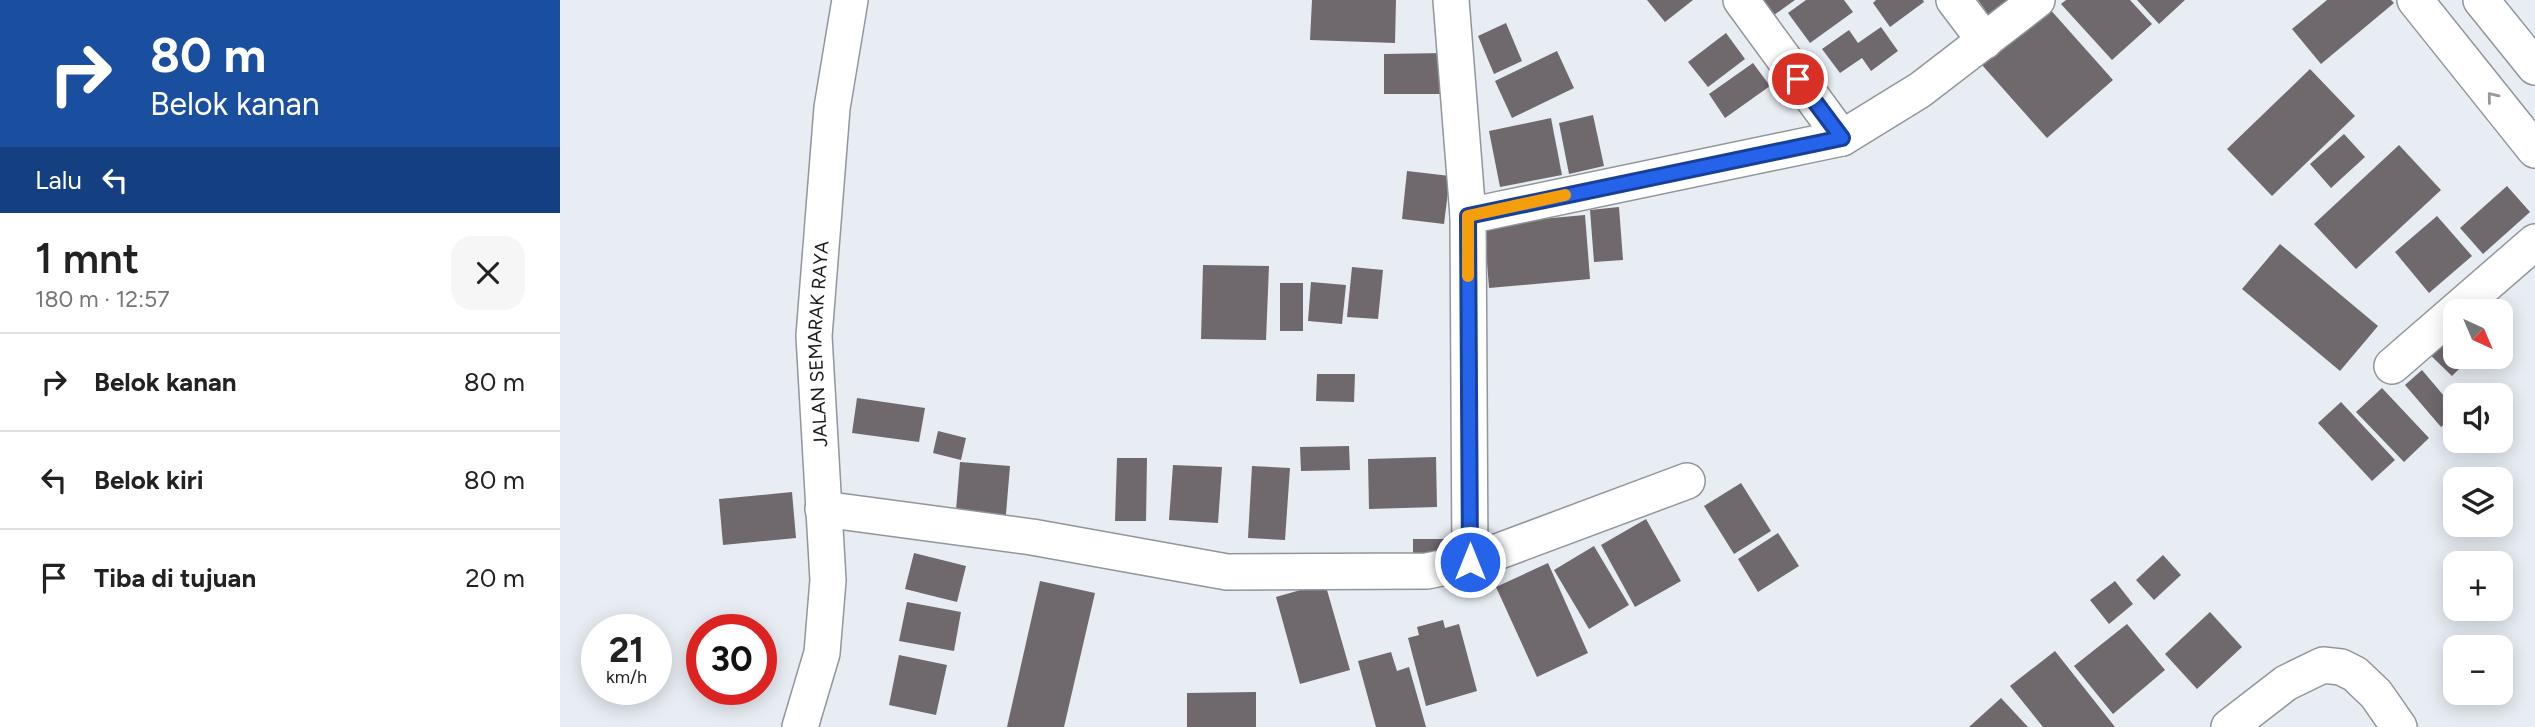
<!DOCTYPE html>
<html lang="id">
<head>
<meta charset="utf-8">
<style>
	:root { --surface:#fff; --page:#f6f6f6; --text:#222; --muted:#767676; --line:#e0e0e0 }
	body { margin:0; font-family:Figtree,sans-serif; background:var(--page); color:var(--text); height:100vh; display:flex; flex-direction:column; font-size:26px; white-space:nowrap }
	* { box-sizing:border-box; margin:0 }
	p { font-size:23px; color:var(--muted) }
	.icon { flex:none; width:38px; height:38px; fill:none; stroke:currentColor; stroke-width:2; stroke-linecap:round; stroke-linejoin:round }
	.map { position:relative; flex:1; overflow:hidden }
	.details { display:flex; flex-direction:column; background:var(--surface); width:560px }
	.details>* { flex:none }
	.guide { background:#1a4fa0; color:#fff; overflow:hidden }
	.needle { width:46px; rotate:136deg }
	.buttons { position:absolute; left:1883px; top:299px; display:grid; gap:14px }
	.buttons a { display:grid; place-items:center; width:70px; height:70px; border-radius:14px; background:var(--surface); box-shadow:0 4px 18px #0003; font-size:35px }
	.speed { position:absolute; left:21px; top:614px; display:flex; gap:14px; font-size:35px; font-weight:700; text-align:center }
	.speed>* { display:grid; place-content:center; width:91px; height:91px; border-radius:50%; background:var(--surface); box-shadow:0 4px 18px #0003; line-height:1 }
	.speed small { font-size:18px; font-weight:400 }
	.speed .limit { border:10px solid #d22; background:#fff; color:#111 }
	.pin { position:absolute; display:grid; place-items:center; width:60px; height:60px; color:#fff; margin:-30px; border:4px solid #fff; border-radius:50%; box-shadow:0 2px 7px #0007 }
	.me { position:absolute; width:77px; margin:-38px; rotate:0deg; stroke-linejoin:round; filter:drop-shadow(0 0 5px #0008) }
	.turn { display:flex; align-items:center; gap:24px; height:147px; padding:0 35px; font-size:32px }
	.turn .icon { width:91px; height:91px; stroke-width:2.5 }
	.turn b { display:block; font-size:49px; line-height:60px }
	.then { display:flex; align-items:center; height:66px; padding:0 35px; background:#0003; gap:14px; font-size:26px }
	.round { display:grid; place-items:center; flex:none; width:74px; height:74px; border-radius:21px; background:var(--page) }
	.head { display:flex; align-items:center; justify-content:space-between; height:119px; padding:0 35px }
	h1 { font-size:42px; font-weight:600; line-height:52px }
	ul { padding:0; list-style:none }
	li { display:flex; align-items:center; gap:21px; height:98px; padding:0 35px; border-top:2px solid var(--line) }
	li div { flex:1 }
	li b { display:block; font-size:26px }
	li em { font-style:normal }
	main { display:flex; flex:1; min-height:0 }
	.map>svg:first-child { display:block }
</style>
</head>
<body>
<main>
<section class="details">
<div class="guide">
<div class="turn"><svg class="icon" aria-label="right" viewBox="0 0 24 24"><path d="M7 20v-9h11M14 6l5 5-5 5"/></svg><div><b>80 m</b>Belok kanan</div></div>
<div class="then">Lalu<svg class="icon" aria-label="left" viewBox="0 0 24 24"><path d="M17 20v-9H6M10 6l-5 5 5 5"/></svg></div>
</div>
<div class="head"><div><h1>1 mnt</h1><p>180 m · 12:57</p></div><a class="round"><svg class="icon" aria-label="close" viewBox="0 0 24 24"><path d="M6 6l12 12M18 6L6 18"/></svg></a></div>
<ul>
<li><svg class="icon" aria-label="right" viewBox="0 0 24 24"><path d="M7 20v-9h11M14 6l5 5-5 5"/></svg><div><b>Belok kanan</b></div><em>80 m</em></li>
<li><svg class="icon" aria-label="left" viewBox="0 0 24 24"><path d="M17 20v-9H6M10 6l-5 5 5 5"/></svg><div><b>Belok kiri</b></div><em>80 m</em></li>
<li><svg class="icon" aria-label="arrive" viewBox="0 0 24 24"><path d="M6 21V4h12l-3 4 3 4H6"/></svg><div><b>Tiba di tujuan</b></div><em>20 m</em></li>
</ul>
</section>
<div class="map">
<svg width="1975" height="727" viewBox="0 0 1975 727">
	<rect width="100%" height="100%" fill="#e7edf3"/>
	<g fill="#6f696e">
		<path d="M752,0H836L835,43L750,40Z"/>
		<path d="M1087,0H1133L1105,22Z"/>
		<path d="M1203,0H1235L1214,15Z"/>
		<path d="M1246,0H1284L1293,12L1250,43L1228,13Z"/>
		<path d="M1316,0H1363L1364,2L1330,27L1313,3Z"/>
		<path d="M1418,0H1448L1428,14Z"/>
		<path d="M1506,0H1570L1592,24L1552,60L1501,4Z"/>
		<path d="M1577,0H1625L1599,24Z"/>
		<path d="M1767,0H1831L1834,3L1761,64L1732,29Z"/>
		<path d="M1488,7L1553,80L1487,138L1422,65Z"/>
		<path d="M946,23L962,61L934,74L918,36Z"/>
		<path d="M1321,27L1338,51L1311,71L1302,58L1280,73L1262,49L1289,30L1298,43Z"/>
		<path d="M1166,33L1185,59L1148,87L1128,62Z"/>
		<path d="M997,51L1014,88L952,118L935,81Z"/>
		<path d="M885,53V94H824V54Z"/>
		<path d="M1193,63L1210,86L1165,118L1149,94Z"/>
		<path d="M1750,69L1795,116L1712,196L1667,149Z"/>
		<path d="M1033,115L1044,166L1009,174L999,123Z"/>
		<path d="M991,118L1002,175L940,187L929,131Z"/>
		<path d="M1784,134L1805,157L1771,188L1750,164Z"/>
		<path d="M1839,145L1881,190L1796,269L1754,224Z"/>
		<path d="M847,171L890,176L884,224L842,219Z"/>
		<path d="M1947,186L1970,212L1923,254L1900,228Z"/>
		<path d="M1059,207L1063,260L1034,262L1030,210Z"/>
		<path d="M1025,215L1030,279L929,288L924,224Z"/>
		<path d="M1877,216L1912,256L1869,293L1835,252Z"/>
		<path d="M1720,244L1818,326L1780,371L1682,289Z"/>
		<path d="M643,265L709,266L706,340L641,339Z"/>
		<path d="M792,267L823,270L818,319L787,317Z"/>
		<path d="M751,282L786,285L782,324L748,321Z"/>
		<rect x="720" y="283" width="23" height="48"/>
		<path d="M1895,313V357H1911L1892,376L1862,347Z"/>
		<path d="M1862,370L1895,409V415L1881,427L1845,385Z"/>
		<path d="M757,374H795L794,402L756,401Z"/>
		<path d="M1822,388L1869,438L1844,462L1796,412Z"/>
		<path d="M297,398L365,408L359,442L292,433Z"/>
		<path d="M1781,402L1835,460L1812,481L1758,423Z"/>
		<path d="M378,431L406,438L401,460L373,453Z"/>
		<path d="M789,446L790,470L741,471L740,447Z"/>
		<path d="M876,457L877,507L809,509L808,459Z"/>
		<path d="M557,458H587L586,521H555Z"/>
		<path d="M400,462L450,466L445,526L395,522Z"/>
		<path d="M613,465L662,467L658,523L609,520Z"/>
		<path d="M692,466L730,468L725,540L688,538Z"/>
		<path d="M1181,483L1211,531L1174,554L1144,506Z"/>
		<path d="M232,492L236,538L163,545L159,499Z"/>
		<path d="M1086,519L1121,581L1075,607L1041,545Z"/>
		<path d="M1218,533L1239,566L1198,592L1178,559Z"/>
		<path d="M853,539H885V558L853,557Z"/>
		<path d="M1034,546L1069,605L1029,629L994,570Z"/>
		<path d="M354,553L406,566L397,602L345,589Z"/>
		<path d="M1603,555L1621,575L1594,600L1576,580Z"/>
		<path d="M988,563L1028,653L977,677L936,587Z"/>
		<path d="M480,581L535,593L504,727H447Z"/>
		<path d="M1555,581L1573,604L1549,624L1530,600Z"/>
		<path d="M765,583L790,670L740,684L716,597Z"/>
		<path d="M347,602L401,612L394,651L339,641Z"/>
		<path d="M1650,612L1682,647L1637,689L1605,654Z"/>
		<path d="M883,620L885,628L899,624L917,691L866,706L848,638L859,635L857,627Z"/>
		<path d="M1567,624L1605,670L1553,714L1514,666Z"/>
		<path d="M1495,651L1555,727H1483L1450,686Z"/>
		<path d="M831,652L837,671L849,667L866,727H816L798,661Z"/>
		<path d="M339,655L387,665L376,715L329,705Z"/>
		<path d="M696,692V727H627V693Z"/>
		<path d="M1441,698L1468,727H1409Z"/>
	</g>
	<g fill="none" stroke-linecap="round" stroke-linejoin="round">
		<defs>
			<g id="minor">
				<path d="M891,0L908,216L910,562"/>
				<path d="M1181,0L1282,138"/>
				<path d="M1394,0L1425,41"/>
				<path d="M1855,0L1975,150"/>
				<path d="M1921,0L1975,67"/>
				<path d="M908,216L1282,138L1360,90L1477,0"/>
				<path d="M1832,366L1975,242"/>
				<path d="M263,509L472,537L667,572L867,571L910,562L1127,481"/>
				<path id="s1" d="M240,727L262,653L268,580L254,336L272,108L290,0"/>
				<path d="M1669,727L1726,683L1763,665L1781,667L1795,674L1816,694L1839,727"/>
			</g>
		</defs>
		<use href="#minor" stroke="#90969b" stroke-width="38"/>
		<use href="#minor" stroke="#fff" stroke-width="35"/>
	</g>
	<defs><path id="oneway-chevron" d="M-2-3.5L2.5 0L-2 3.5" fill="none" stroke-width="1.6" stroke-linecap="round" stroke-linejoin="round" transform="scale(1.75)"/></defs>
	<use stroke="#98989a" href="#oneway-chevron" transform="translate(1932 97) rotate(-129)"/>
	<g fill="none" stroke-linecap="round" stroke-linejoin="round">
		<defs>
			<path id="route" d="M910,562L908,216L1282,138L1238,79"/>
		</defs>
		<use href="#route" stroke="#184099" stroke-width="18"/>
		<use href="#route" stroke="#2563eb" stroke-width="12"/>
		<path stroke="#f59e0b" stroke-width="12" d="M908,276V216L1005,195"/>
	</g>
	<g text-anchor="middle" dominant-baseline="central" stroke-width="5" stroke-linejoin="round" paint-order="stroke">
		<g font-size="19" fill="#191b1e" stroke="#e7edf3">
			<text stroke="none"><textPath href="#s1" startOffset="387">JALAN SEMARAK RAYA</textPath></text>
		</g>
	</g>
</svg>
<div class="buttons">
<a><svg class="needle" viewBox="-14 -14 28 28"><path d="M0-13l5 13h-10z" fill="#e53935"/><path d="M0 13l5-13h-10z" fill="#767676"/></svg></a>
<a><svg class="icon" aria-label="sound" viewBox="0 0 24 24"><path d="M4 9h4l5-4v14l-5-4H4zM17 9q2 3 0 6"/></svg></a>
<a><svg class="icon" aria-label="layers" viewBox="0 0 24 24"><path d="M12 4l9 5-9 5-9-5zM3 14l9 5 9-5"/></svg></a>
<a>+</a>
<a>−</a>
</div>
<div class="speed"><div>21<small>km/h</small></div><div class="limit">30</div></div>
<div class="pin" style="left:1238px;top:79px;background:#d93025"><svg class="icon" aria-label="arrive" viewBox="0 0 24 24"><path d="M6 21V4h12l-3 4 3 4H6"/></svg></div>
<svg class="me" style="left:910px;top:562px" viewBox="-20 -20 40 40"><circle r="17" fill="#2563eb" stroke="#fff" stroke-width="3"/><path d="M0-11L8 9 0 5-8 9z" fill="#fff"/></svg>
</div>
</main>
</body>
</html>
